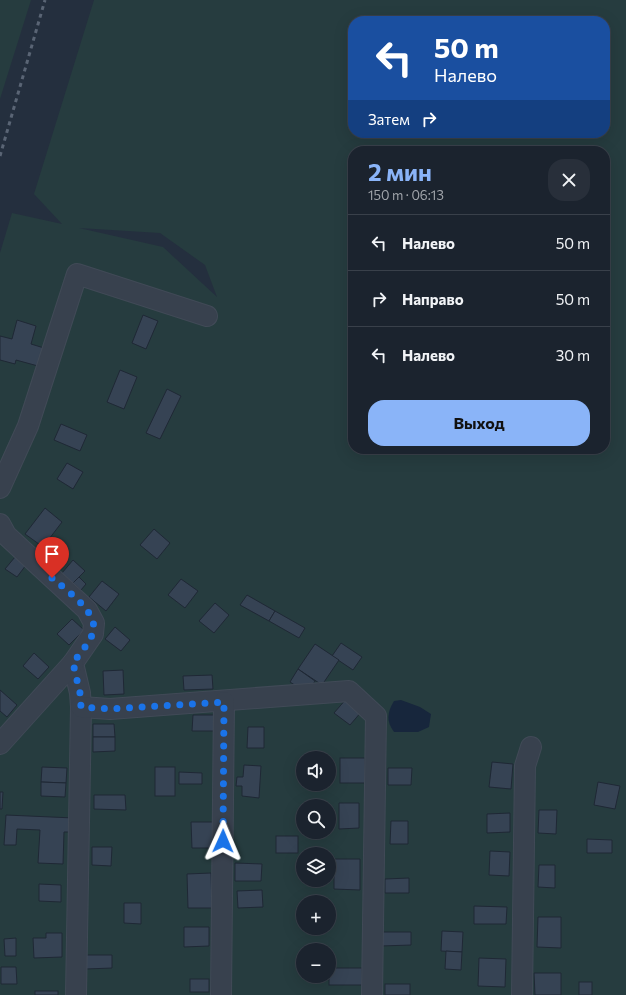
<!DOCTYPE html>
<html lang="ru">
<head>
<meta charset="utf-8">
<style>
	:root { --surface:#1b232e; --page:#282f3a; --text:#f1f3f6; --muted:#a0a4aa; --line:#39404a; --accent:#8ab4f8 }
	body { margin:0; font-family:Commissioner,sans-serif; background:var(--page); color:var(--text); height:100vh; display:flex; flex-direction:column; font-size:15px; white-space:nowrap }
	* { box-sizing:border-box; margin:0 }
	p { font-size:13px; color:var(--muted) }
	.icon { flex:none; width:22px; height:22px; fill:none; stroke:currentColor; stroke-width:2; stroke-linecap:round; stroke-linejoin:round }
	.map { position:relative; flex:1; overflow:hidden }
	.details { position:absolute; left:348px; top:146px; width:262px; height:308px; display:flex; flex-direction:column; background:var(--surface); border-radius:16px; box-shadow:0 4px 16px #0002,0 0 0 1px var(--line) }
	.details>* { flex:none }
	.banner { position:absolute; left:348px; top:16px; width:262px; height:122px; border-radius:16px; box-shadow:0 4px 16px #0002,0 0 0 1px var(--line); background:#1a4fa0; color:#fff; overflow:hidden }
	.tools { position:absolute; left:296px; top:751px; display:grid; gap:8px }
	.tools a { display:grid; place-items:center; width:40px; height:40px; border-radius:50%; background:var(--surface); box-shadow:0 4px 16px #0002,0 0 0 1px var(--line); font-size:20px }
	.pin { position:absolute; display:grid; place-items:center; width:34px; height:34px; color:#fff; margin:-41px -17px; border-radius:50% 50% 50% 0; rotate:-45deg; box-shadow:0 0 4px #0007 }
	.pin .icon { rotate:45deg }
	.me { position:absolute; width:44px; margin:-22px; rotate:1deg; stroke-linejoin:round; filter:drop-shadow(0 0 3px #0008) }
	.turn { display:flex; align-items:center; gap:14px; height:84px; padding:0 20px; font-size:18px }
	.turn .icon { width:52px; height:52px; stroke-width:2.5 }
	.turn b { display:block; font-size:28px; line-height:34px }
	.then { display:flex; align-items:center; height:38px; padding:0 20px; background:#0003; gap:8px; font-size:15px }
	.round { display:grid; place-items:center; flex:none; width:42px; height:42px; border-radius:16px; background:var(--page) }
	.headline { display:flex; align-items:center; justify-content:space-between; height:68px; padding:0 20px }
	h1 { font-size:24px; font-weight:700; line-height:30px; color:var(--accent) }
	.primary-button { display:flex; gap:8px; margin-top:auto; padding:8px 20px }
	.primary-button a { flex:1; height:46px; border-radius:16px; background:var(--accent); color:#111; font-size:16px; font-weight:700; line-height:46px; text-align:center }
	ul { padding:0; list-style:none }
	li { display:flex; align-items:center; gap:12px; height:56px; padding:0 20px; border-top:1px solid var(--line) }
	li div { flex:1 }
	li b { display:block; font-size:15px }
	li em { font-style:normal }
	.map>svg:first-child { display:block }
</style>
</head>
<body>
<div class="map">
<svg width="626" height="995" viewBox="0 0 626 995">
	<rect width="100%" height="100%" fill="#242f3e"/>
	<g fill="#263c3f" fill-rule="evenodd">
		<path d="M0,0H31L0,99Z"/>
		<path d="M94,0H626V995H0V253L12,213L62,224L34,194ZM353,21H605V133H353ZM353,151H605V449H353ZM79,228L160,233L205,265L217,297L163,247ZM303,758H329V784H303ZM303,806H329V832H303ZM303,854H329V880H303ZM303,902H329V928H303ZM303,950H329V976H303Z"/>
	</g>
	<path fill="#17263c" d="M401,700L420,707L431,714L429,727L418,732H394C386,721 387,713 394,701Z"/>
	<g fill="#364354" stroke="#1f2835">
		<path d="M143,315L158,321L146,349L132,343Z"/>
		<path d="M17,320L36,326L31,344L44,348L38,366L16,360L15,364L0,360V336L12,339Z"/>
		<path d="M120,370L137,377L124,409L107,402Z"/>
		<path d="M167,389L181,396L160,439L146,433Z"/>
		<path d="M61,424L87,435L80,451L54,440Z"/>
		<path d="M67,463L83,472L73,489L57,479Z"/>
		<path d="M45,508L62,522L43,547L25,534Z"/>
		<path d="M154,529L170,543L157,559L140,545Z"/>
		<path d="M15,557L26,565L17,577L5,569Z"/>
		<path d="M73,560L85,571L73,583L62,573Z"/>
		<path d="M79,577L86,584L81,590L73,583Z"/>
		<path d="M181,579L198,591L185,608L168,595Z"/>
		<path d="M102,581L119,594L106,611L89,597Z"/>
		<path d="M247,595L275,611L269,621L240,605Z"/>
		<path d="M215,603L229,615L214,633L199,621Z"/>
		<path d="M275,611L305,628L299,638L269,621Z"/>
		<path d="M72,619L84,630L69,645L57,634Z"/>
		<path d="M115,627L130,640L121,651L105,639Z"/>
		<path d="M341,643L362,657L353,670L332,656Z"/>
		<path d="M315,644L339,660L322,685L298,669Z"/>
		<path d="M34,653L49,667L38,679L23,666Z"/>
		<path d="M298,669L315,681L307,693L290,682Z"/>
		<path d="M123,670L124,694L104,695L103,671Z"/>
		<path d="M212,675L213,689L184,690L183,676Z"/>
		<path d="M0,690L17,705L7,717L0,711Z"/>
		<path d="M347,698L362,711L350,725L334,713Z"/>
		<path d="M193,715H215V731H192Z"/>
		<path d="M93,724H114L115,737H93Z"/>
		<path d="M248,727H264V748H247Z"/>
		<path d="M93,737H115V751L93,752Z"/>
		<rect x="340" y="758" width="25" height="25"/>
		<path d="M492,762L513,764L511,789L489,787Z"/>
		<path d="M244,765L261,766L259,798L242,796V786H236L237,777H243Z"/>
		<path d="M42,767L67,768L66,783L41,782Z"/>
		<rect x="155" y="767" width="20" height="29"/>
		<path d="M388,768H412L411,785H388Z"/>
		<path d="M179,772L202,773V784H179Z"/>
		<path d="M41,782L66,783L65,797L41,796Z"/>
		<path d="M598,782L620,786L615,809L594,805Z"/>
		<path d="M0,792H3L2,809H0Z"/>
		<path d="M94,795H125L126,810L94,809Z"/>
		<path d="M339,803H359V828L339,829Z"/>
		<path d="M539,810H557L556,834L538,833Z"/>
		<path d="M510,813V832L487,833V814Z"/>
		<path d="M6,815L74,818V832H64L63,864L38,863L40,830L17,829L16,845H4Z"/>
		<path d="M391,821H408V844H390Z"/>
		<path d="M191,822H213V848H192Z"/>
		<rect x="276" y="836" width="22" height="17"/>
		<path d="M587,839L612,840V853H587Z"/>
		<path d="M92,847H112L111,866L92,865Z"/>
		<path d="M490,851L510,852L509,876L489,875Z"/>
		<path d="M334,859H360V890L334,889Z"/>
		<path d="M235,863L262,864L261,881H235Z"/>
		<path d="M539,865H555V888L538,887Z"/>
		<path d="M211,873L212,908H188L187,874Z"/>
		<path d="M409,878V893H385V879Z"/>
		<path d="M39,884L61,885V902L39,901Z"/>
		<path d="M262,890L263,907L238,908L237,891Z"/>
		<path d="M124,903H141V924L124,923Z"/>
		<path d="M474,906L507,907L506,924H474Z"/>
		<path d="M538,917H561V948L537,947Z"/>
		<path d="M184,927H209V946L184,947Z"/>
		<path d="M442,931L463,932L462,952L441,951Z"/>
		<path d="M381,932H411V945L381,946Z"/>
		<path d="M46,933H62V957L34,958L33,938H46Z"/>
		<path d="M16,938V956H5L4,939Z"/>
		<path d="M446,951L462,952L461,970L445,969Z"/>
		<path d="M86,955H112V968L86,969Z"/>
		<path d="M479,958L506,959L505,987L478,986Z"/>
		<path d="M1,967H16L17,984H1Z"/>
		<rect x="329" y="968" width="33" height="17"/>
		<path d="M534,973H561V995H535Z"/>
		<rect x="190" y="979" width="19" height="13"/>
		<rect x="579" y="982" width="13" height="13"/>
		<rect x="385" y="984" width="25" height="11"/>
		<rect x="35" y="991" width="23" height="4"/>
	</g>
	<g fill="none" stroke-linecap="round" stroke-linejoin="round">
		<defs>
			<g id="minor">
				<path d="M0,488L28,426L77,274L207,316"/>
				<path d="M0,524L6,535L87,610L94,623L93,634L73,663L80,693L81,707L76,995"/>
				<path d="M81,707L110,709L349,691L376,716L372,995"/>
				<path d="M0,744L73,663"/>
				<path d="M221,995L224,702"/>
				<path d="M522,995L525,766L531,747"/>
			</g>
		</defs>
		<use href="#minor" stroke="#414a57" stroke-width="22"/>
		<use href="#minor" stroke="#38414e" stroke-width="20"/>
		<path stroke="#5a6575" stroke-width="3" stroke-dasharray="4 4" stroke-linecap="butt" d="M0,156L45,0"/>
	</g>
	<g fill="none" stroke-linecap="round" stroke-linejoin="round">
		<path stroke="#1a73e8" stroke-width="7" stroke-dasharray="0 12.6" d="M52,578C66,590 102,614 92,635C88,645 79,654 73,663L80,693L81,707L110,709L224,702L223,841"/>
	</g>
</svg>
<div class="tools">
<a><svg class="icon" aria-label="sound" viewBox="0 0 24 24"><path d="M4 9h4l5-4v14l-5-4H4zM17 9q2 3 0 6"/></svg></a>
<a><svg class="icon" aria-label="search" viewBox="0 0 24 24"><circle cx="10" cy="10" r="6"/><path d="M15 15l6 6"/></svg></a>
<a><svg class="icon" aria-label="layers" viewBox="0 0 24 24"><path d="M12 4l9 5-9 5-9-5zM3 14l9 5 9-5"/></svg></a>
<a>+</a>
<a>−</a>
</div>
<div class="pin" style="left:52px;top:578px;background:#d93025"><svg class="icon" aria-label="arrive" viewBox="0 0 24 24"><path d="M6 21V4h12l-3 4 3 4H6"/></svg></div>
<svg class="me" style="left:223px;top:841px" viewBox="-20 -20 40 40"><path d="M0-17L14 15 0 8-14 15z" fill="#1a73e8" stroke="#fff" stroke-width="4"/></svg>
<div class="banner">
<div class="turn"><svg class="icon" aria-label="left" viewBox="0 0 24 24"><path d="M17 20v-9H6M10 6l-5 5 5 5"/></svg><div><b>50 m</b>Налево</div></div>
<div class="then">Затем<svg class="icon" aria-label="right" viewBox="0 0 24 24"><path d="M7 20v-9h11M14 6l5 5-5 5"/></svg></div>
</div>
<section class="details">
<div class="headline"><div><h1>2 мин</h1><p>150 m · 06:13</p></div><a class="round"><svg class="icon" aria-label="close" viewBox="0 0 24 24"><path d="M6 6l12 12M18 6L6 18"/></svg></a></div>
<ul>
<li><svg class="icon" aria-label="left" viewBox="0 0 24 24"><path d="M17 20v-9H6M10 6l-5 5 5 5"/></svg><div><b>Налево</b></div><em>50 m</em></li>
<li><svg class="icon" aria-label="right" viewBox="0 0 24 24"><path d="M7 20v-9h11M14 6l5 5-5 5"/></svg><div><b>Направо</b></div><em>50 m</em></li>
<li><svg class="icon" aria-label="left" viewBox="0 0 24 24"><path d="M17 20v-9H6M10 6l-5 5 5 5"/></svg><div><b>Налево</b></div><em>30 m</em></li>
</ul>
<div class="primary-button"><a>Выход</a></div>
</section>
</div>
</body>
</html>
